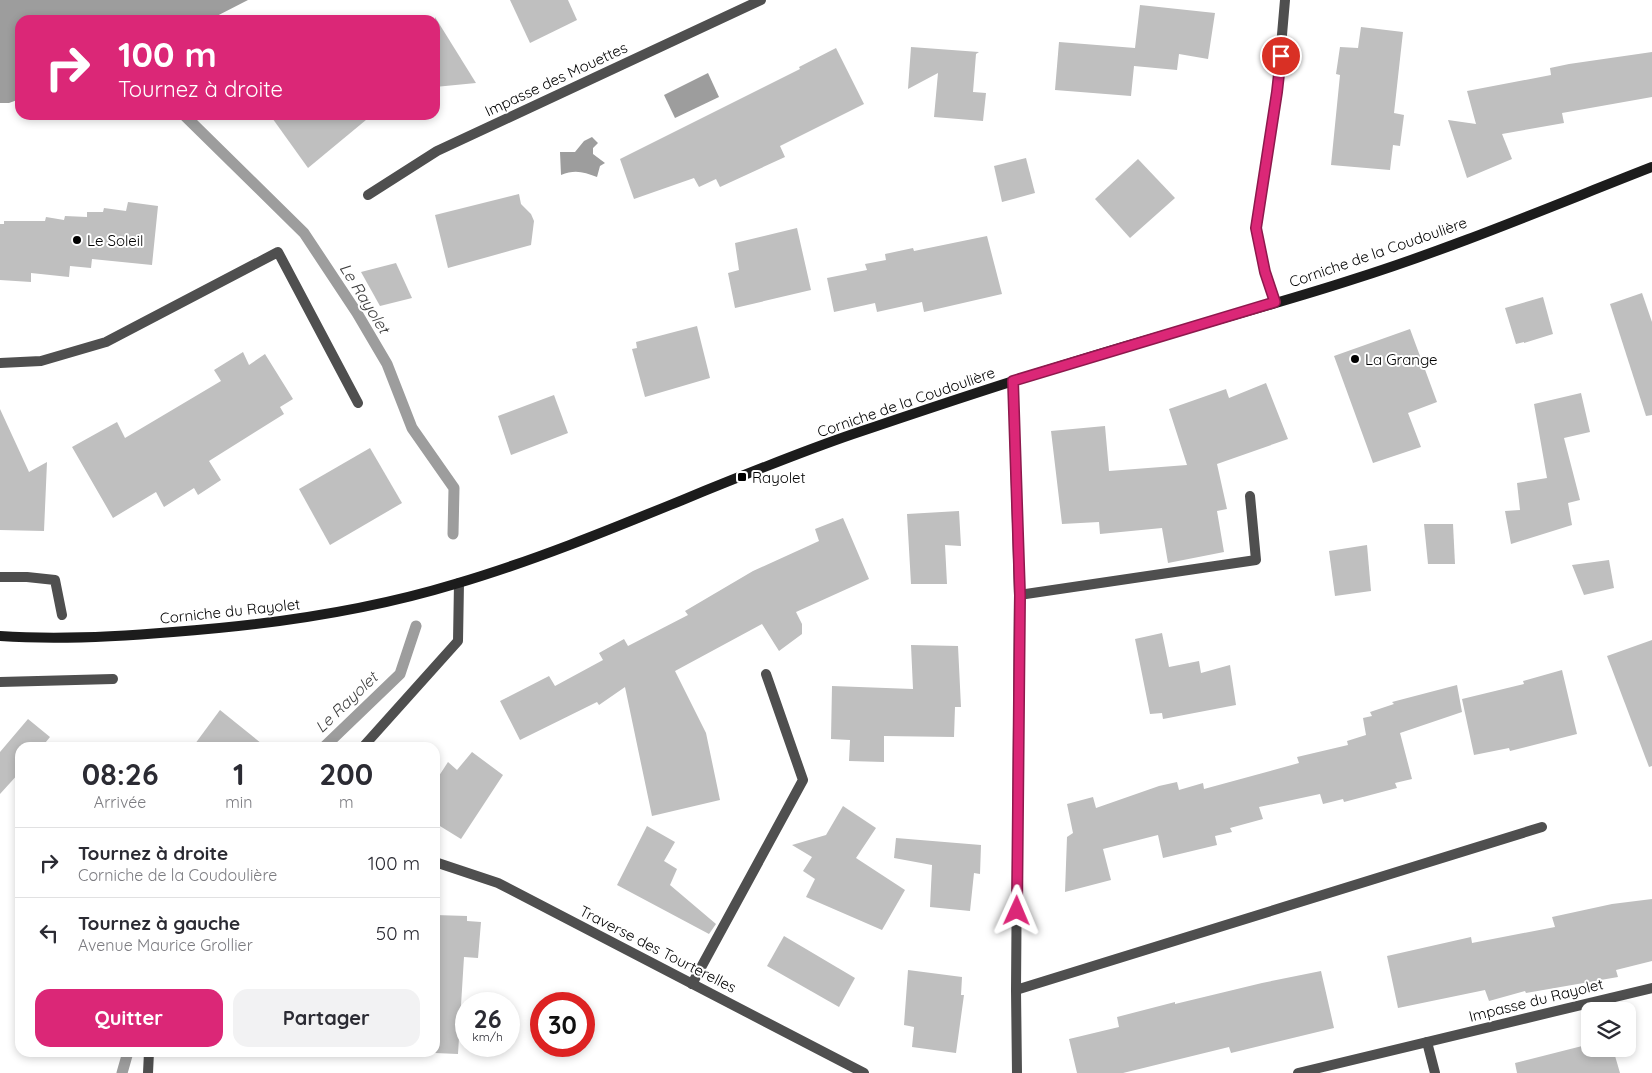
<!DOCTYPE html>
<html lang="fr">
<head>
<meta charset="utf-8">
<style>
	:root { --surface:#fff; --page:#f2f2f3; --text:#2b2b33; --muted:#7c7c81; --line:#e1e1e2; --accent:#db2777 }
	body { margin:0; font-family:Quicksand,sans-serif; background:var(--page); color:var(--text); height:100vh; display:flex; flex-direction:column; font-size:19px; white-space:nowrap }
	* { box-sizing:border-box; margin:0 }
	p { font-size:16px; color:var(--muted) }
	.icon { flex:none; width:28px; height:28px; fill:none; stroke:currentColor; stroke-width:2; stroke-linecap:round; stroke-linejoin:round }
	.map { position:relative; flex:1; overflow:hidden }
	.sheet { position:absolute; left:15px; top:742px; width:425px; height:315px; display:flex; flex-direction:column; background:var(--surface); border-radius:15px; box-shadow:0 2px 8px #0003 }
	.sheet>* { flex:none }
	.banner { position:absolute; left:15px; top:15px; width:425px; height:105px; border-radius:15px; box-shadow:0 2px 8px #0003; background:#db2777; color:#fff; overflow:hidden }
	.controls { position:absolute; left:1581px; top:1002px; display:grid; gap:10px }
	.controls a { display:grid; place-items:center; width:55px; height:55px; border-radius:10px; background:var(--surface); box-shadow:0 2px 8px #0003; font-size:25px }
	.speed { position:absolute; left:455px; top:992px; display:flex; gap:10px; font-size:25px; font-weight:700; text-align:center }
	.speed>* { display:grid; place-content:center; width:65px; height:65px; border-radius:50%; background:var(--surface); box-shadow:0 2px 8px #0003; line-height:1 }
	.speed small { font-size:12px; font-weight:400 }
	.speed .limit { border:8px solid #d22; background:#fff; color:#111 }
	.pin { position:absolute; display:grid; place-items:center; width:42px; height:42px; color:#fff; margin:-21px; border:2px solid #fff; border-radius:50%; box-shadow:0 1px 5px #0007 }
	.me { position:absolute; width:55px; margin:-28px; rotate:1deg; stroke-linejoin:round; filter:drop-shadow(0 0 4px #0008) }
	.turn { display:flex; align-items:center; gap:18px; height:105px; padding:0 20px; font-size:22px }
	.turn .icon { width:65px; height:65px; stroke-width:2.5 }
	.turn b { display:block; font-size:35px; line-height:42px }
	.eta { display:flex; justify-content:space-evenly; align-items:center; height:85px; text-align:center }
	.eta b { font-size:30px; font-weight:800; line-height:35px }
	.primary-button { display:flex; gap:10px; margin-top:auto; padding:10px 20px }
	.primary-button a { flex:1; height:58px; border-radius:15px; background:var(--accent); color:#fff; font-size:20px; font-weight:800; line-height:58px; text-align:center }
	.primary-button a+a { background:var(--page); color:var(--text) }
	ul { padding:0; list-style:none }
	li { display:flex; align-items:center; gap:15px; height:70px; padding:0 20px; border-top:1px solid var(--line) }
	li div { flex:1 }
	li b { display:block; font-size:19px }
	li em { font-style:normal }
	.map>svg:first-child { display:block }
</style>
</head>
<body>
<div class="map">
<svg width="1652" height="1073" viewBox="0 0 1652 1073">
	<rect width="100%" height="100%" fill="#fff"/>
	<g fill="#9d9d9d">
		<path d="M0,0H248L209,20H20V99L9,103H0Z"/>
		<path d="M708,73L719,97L675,118L664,95Z"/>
		<path d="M592,137L598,143L593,148V154L605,163L600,166L597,177C584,172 575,169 561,175L560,152H575L584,141Z"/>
	</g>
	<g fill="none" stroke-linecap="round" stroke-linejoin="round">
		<g stroke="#9d9d9d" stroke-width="11">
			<path d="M184,115L304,233L357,313L387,364L412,428L454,488L453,534"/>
			<path d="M323,748L400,674L416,626"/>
			<path d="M122,1073L128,1052"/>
		</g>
	</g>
	<g fill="#bfbfbf">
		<path d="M510,0H568L577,20L530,43Z"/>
		<path d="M1140,5L1215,13L1208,59L1179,54L1177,70L1134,66L1131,96L1055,90L1059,42L1135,48Z"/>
		<path d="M435,17L476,83L435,87Z"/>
		<path d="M1361,27L1403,32L1394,113L1404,115L1400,146L1393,145L1390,170L1331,165L1340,75L1336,74L1340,47L1358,48Z"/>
		<path d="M911,47L979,52L976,54L973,92L986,93L983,121L934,117L938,73L908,89Z"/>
		<path d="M836,48L864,104L780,146L785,157L720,187L716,179L699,187L694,178L634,199L620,159L800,69L799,67Z"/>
		<path d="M1652,52V97L1562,113L1564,123L1502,134L1512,159L1467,178L1448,120L1476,124L1467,91L1551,75L1550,68L1569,64Z"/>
		<path d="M270,115H372L308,168Z"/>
		<path d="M1026,158L1035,193L1002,202L994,166Z"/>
		<path d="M1138,159L1175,198L1130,238L1095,199Z"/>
		<path d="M519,194L521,204L531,214L534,221L531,245L448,268L435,215Z"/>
		<path d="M128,202L158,206L152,265L92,259L91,268L70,266L69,277L31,273V282L0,280V224H4V221H45L46,217L64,220L65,216L87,217V212H103L104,208L126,211Z"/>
		<path d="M797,228L811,290L735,308L728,273L739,270L735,243Z"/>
		<path d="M987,236L1002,294L924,312L922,302L877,312L875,303L834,312L827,278L867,270L865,264L886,260L885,254L913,248L914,251Z"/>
		<path d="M396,263L412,298L380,306L361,272Z"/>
		<path d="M1642,293L1652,322V415L1646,416L1610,304Z"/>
		<path d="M1543,297L1553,334L1524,343V342L1516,344L1505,308Z"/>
		<path d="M697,326L710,378L645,397L632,349L637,348L636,342Z"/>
		<path d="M1410,329L1437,402L1408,413L1421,447L1373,463L1334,356Z"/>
		<path d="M243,352L249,365L265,354L293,399L280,407L284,414L209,461L221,480L198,495L194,488L164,507L156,492L113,518L72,447L117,422L125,438L221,381L214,370Z"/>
		<path d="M1266,383L1288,439L1217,464L1227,509L1217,511L1224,552L1168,563L1162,528L1100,534L1099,522L1062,524L1051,431L1105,426L1109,471L1187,465L1169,409L1226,389L1229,398Z"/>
		<path d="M1581,393L1590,432L1564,438L1580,500L1568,503L1572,525L1511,544L1505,511L1520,510L1517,483L1547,478L1534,404Z"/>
		<path d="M554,395L568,433L511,455L498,416Z"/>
		<path d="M0,409L29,472L47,462L44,531L0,530Z"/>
		<path d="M370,448L402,503L330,545L299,489Z"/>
		<path d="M959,511L961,546L945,545L947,584H911L907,514Z"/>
		<path d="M843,518L869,579L796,612L802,624V634L779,651L762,624L675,671L706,733L720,800L652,816L625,687L599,705L597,702L520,740L500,701L549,676L555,686L603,660L599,653L624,639L628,646L688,615L685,611L753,571L819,541L815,529Z"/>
		<path d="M1424,524H1453L1455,564H1428Z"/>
		<path d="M1367,545L1371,591L1335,596L1329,551Z"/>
		<path d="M1609,560L1614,588L1584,595L1572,565Z"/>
		<path d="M1162,633L1169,667L1199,661L1201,673L1230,665L1236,705L1163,719L1162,713L1150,714L1135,639Z"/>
		<path d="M1652,640V766L1649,767L1607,656Z"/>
		<path d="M911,645L958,646L961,707H955L954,737L884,736V762L849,761L850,740L831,739L832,686L913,689Z"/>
		<path d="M1562,670L1577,734L1510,751L1509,748L1474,755L1462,699L1524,684L1523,681Z"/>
		<path d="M1457,685L1462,712L1400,733L1412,779L1395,783L1397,788L1344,802L1343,799L1323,804L1320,794L1259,807L1263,819L1230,828L1232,832L1215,836L1217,845L1163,858L1158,835L1103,849L1111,880L1065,892L1067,837L1073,833L1067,804L1093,797L1096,808L1159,786L1177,782L1179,790L1203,783L1204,789L1299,763L1297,757L1348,745L1347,741L1366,735L1363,718L1372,716L1370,712L1394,704L1392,702Z"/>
		<path d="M220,710L267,748H192Z"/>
		<path d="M28,719L50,737L41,748H20V772L0,794V752Z"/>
		<path d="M472,752L503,775L461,839L435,823V782L448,762L457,770Z"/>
		<path d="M843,806L876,828L856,858L905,890L882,930L806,897L815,879L803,871L812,857L792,845L826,835Z"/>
		<path d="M647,826L675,842L664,861L677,869L670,885L716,924L709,934L617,885Z"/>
		<path d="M896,838L981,845L980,874L974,873L970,911L930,907L932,865L894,858Z"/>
		<path d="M1652,899V961L1616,970L1618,977L1526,993L1525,991L1489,1001L1485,990L1398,1008L1387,956L1471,937L1472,943L1555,927L1552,917L1612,904Z"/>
		<path d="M435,915L467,916V921L481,922L478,958L464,957L458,1054L435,1053Z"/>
		<path d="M784,936L855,978L839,1007L767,966Z"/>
		<path d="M908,970L962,977L961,995H964L956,1053L912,1047L914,1027L904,1025Z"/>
		<path d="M1321,971L1334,1028L1231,1053L1229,1047L1123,1073H1077L1069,1039L1119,1027L1117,1017L1175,1002V1004L1262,983Z"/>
		<path d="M1590,1044V1049H1613L1620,1073H1517L1515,1063Z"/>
	</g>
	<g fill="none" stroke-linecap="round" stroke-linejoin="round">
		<g stroke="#4f4f4f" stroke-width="10">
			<path d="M0,363L41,361L106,342L278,252L358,403"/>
			<path d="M0,577H27L55,580L62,615"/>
			<path d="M1019,595L1256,560L1250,496"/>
			<path d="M0,682L113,679"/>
			<path d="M362,748L458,641L459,583"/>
			<path d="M692,984L803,780L766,674"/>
			<path d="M1016,990L1542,827"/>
			<path d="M148,1073L149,1052"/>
		</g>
		<g stroke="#4f4f4f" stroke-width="10">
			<path d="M368,195L437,151L761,0"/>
			<path d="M1275,302L1265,272L1256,228L1277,92L1285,0"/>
			<path d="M1013,381L1019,595L1016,990L1017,1073"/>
			<path d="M435,862L498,883L864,1073"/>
			<path d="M1427,1042L1435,1073"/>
			<path d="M1298,1073L1652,988"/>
		</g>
		<path stroke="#1c1c1c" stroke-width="10" d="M0,636C58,640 115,637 173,632C269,625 363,612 455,584C591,544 719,480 853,434C944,403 1035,373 1126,346C1201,324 1277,304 1351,280C1453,248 1552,206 1652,167"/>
	</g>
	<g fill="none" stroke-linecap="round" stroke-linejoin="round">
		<defs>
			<path id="route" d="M1017,911L1020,595L1013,381L1275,302L1265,272L1256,228L1277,92L1281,56"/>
		</defs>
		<use href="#route" stroke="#8e194d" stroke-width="12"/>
		<use href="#route" stroke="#db2777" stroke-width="9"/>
	</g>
	<g fill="#000" stroke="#fff" stroke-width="2">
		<circle cx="77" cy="240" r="5"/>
		<circle cx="1355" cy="359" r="5"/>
		<rect x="737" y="472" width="10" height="10" rx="2.5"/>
	</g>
	<g text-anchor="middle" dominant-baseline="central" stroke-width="4" stroke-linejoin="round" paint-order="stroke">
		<g font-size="15" fill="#000" stroke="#fff">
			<text transform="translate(556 79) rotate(-25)">Impasse des Mouettes</text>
			<text transform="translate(1378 252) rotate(-19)">Corniche de la Coudoulière</text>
			<text transform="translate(906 402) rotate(-19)">Corniche de la Coudoulière</text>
			<text transform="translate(230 611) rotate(-6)">Corniche du Rayolet</text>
			<text transform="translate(658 949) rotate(27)">Traverse des Tourterelles</text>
			<text transform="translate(1536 1000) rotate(-14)">Impasse du Rayolet</text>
		</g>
		<g font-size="15" fill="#000" stroke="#fff" text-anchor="start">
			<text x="87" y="240">Le Soleil</text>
			<text x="1365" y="359">La Grange</text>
			<text x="752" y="477">Rayolet</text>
		</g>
		<g font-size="16" font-style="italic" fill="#3e3e3e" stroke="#fff">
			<text transform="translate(365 298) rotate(58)">Le Rayolet</text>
			<text transform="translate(346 702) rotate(-44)">Le Rayolet</text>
		</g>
	</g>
</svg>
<div class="controls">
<a><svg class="icon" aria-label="layers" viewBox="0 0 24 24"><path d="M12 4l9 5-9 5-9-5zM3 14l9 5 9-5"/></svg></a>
</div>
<div class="speed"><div>26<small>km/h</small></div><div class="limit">30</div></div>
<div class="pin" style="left:1281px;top:56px;background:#d93025"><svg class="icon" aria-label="arrive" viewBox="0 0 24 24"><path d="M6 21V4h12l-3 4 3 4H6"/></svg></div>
<svg class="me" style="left:1017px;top:911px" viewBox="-20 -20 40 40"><path d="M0-17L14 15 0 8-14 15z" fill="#db2777" stroke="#fff" stroke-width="4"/></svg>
<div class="banner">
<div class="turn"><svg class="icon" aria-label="right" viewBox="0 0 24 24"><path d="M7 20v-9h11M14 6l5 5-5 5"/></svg><div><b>100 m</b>Tournez à droite</div></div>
</div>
<section class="sheet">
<div class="eta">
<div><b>08:26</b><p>Arrivée</p></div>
<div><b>1</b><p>min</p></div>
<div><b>200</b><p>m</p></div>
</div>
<ul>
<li><svg class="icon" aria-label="right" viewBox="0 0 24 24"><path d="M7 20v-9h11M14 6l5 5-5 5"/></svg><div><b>Tournez à droite</b><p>Corniche de la Coudoulière</p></div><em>100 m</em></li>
<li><svg class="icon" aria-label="left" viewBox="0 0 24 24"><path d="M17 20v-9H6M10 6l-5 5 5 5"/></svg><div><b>Tournez à gauche</b><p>Avenue Maurice Grollier</p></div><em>50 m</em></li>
</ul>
<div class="primary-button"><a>Quitter</a><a>Partager</a></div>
</section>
</div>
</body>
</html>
